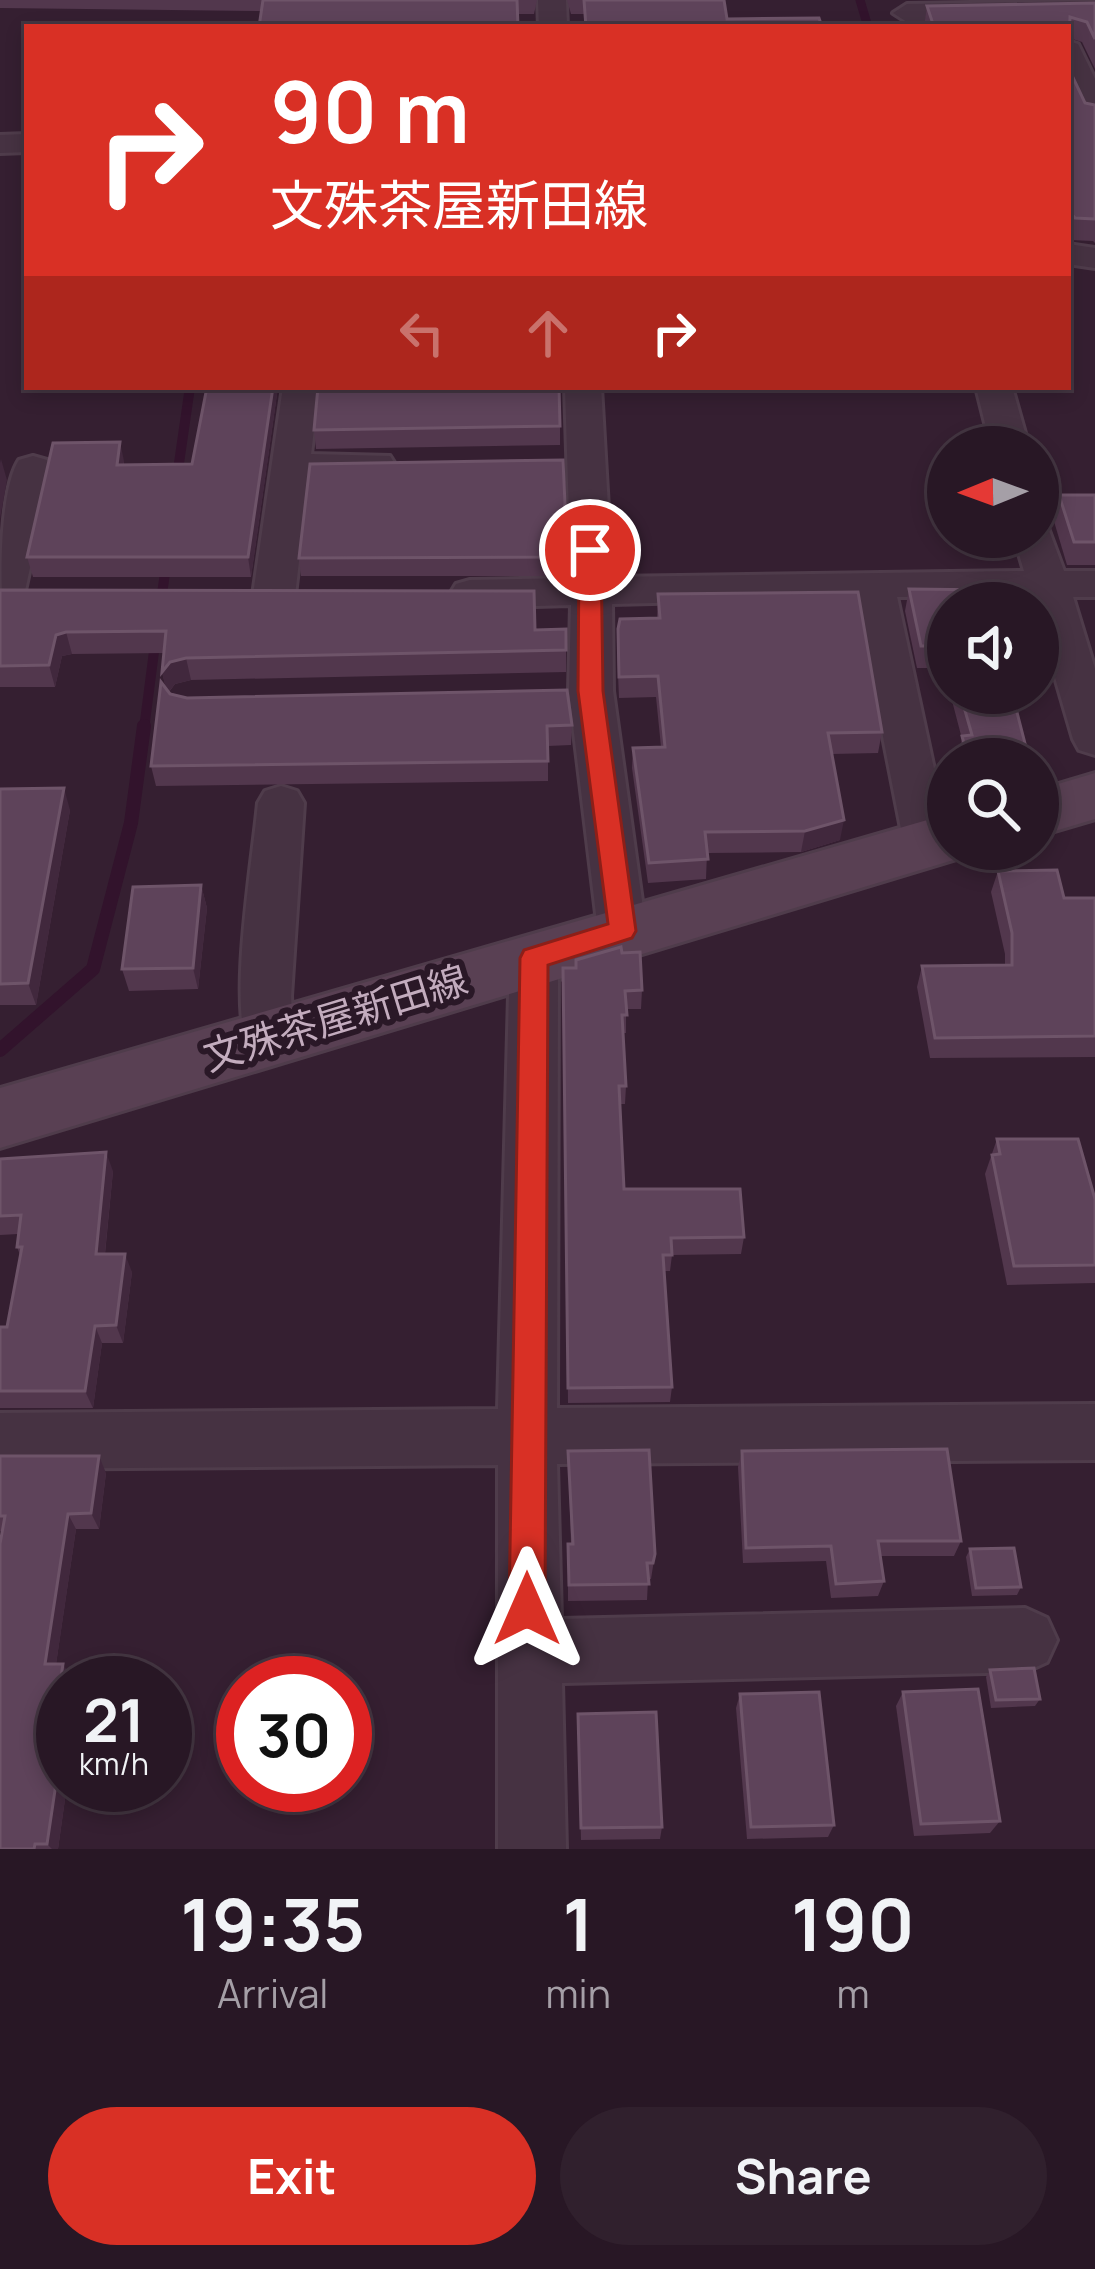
<!DOCTYPE html>
<html lang="en">
<head>
<meta charset="utf-8">
<style>
	:root { --surface:#281725; --page:#30202d; --text:#f1f3f6; --muted:#a59fa7; --line:#443642; --accent:#d93025 }
	body { margin:0; font-family:Manrope,"Noto Sans JP",sans-serif; background:var(--page); color:var(--text); height:100vh; display:flex; flex-direction:column; font-size:45px; white-space:nowrap }
	* { box-sizing:border-box; margin:0 }
	p { font-size:39px; color:var(--muted) }
	.icon { flex:none; width:66px; height:66px; fill:none; stroke:currentColor; stroke-width:2; stroke-linecap:round; stroke-linejoin:round }
	.map { position:relative; height:1849px; overflow:hidden }
	.details { display:flex; flex-direction:column; background:var(--surface); flex:1 }
	.details>* { flex:none }
	.banner { position:absolute; left:24px; top:24px; width:1047px; height:366px; border-radius:0px; box-shadow:0 6px 18px #0003,0 0 0 3px var(--line); background:#d93025; color:#fff; overflow:hidden }
	.needle { width:78px; rotate:269deg }
	.controls { position:absolute; left:927px; top:426px; display:grid; gap:24px }
	.controls a { display:grid; place-items:center; width:132px; height:132px; border-radius:50%; background:var(--surface); box-shadow:0 6px 18px #0003,0 0 0 3px var(--line); font-size:60px }
	.speed { position:absolute; left:36px; top:1656px; display:flex; gap:24px; font-size:60px; font-weight:700; text-align:center }
	.speed>* { display:grid; place-content:center; width:156px; height:156px; border-radius:50%; background:var(--surface); box-shadow:0 6px 18px #0003,0 0 0 3px var(--line); line-height:1 }
	.speed small { font-size:30px; font-weight:400 }
	.speed .limit { border:18px solid #d22; background:#fff; color:#111 }
	.pin { position:absolute; display:grid; place-items:center; width:102px; height:102px; color:#fff; margin:-51px; border:6px solid #fff; border-radius:50%; box-shadow:0 3px 12px #0007 }
	.me { position:absolute; width:132px; margin:-66px; rotate:0deg; stroke-linejoin:round; filter:drop-shadow(0 0 9px #0008) }
	.turn { display:flex; align-items:center; gap:42px; height:252px; padding:0 48px; font-size:54px }
	.turn .icon { width:156px; height:156px; stroke-width:2.5 }
	.turn b { display:block; font-size:84px; line-height:102px }
	.lanes { display:flex; align-items:center; height:114px; padding:0 48px; background:#0003; justify-content:center; gap:60px; direction:ltr }
	.lanes .off { opacity:.35 }
	.eta { display:flex; justify-content:space-evenly; align-items:center; height:204px; text-align:center }
	.eta b { font-size:72px; font-weight:700; line-height:84px }
	.button { display:flex; gap:24px; margin-top:auto; padding:24px 48px }
	.button a { flex:1; height:138px; border-radius:72px; background:var(--accent); color:#fff; font-size:48px; font-weight:700; line-height:138px; text-align:center }
	.button a+a { background:var(--page); color:var(--text) }
	.map>svg:first-child { display:block }
</style>
</head>
<body>
<div class="map">
<svg width="1095" height="1849" viewBox="0 0 1095 1849">
	<rect width="100%" height="100%" fill="#351f31"/>
	<g fill="none" stroke-linecap="round" stroke-linejoin="round">
		<path stroke="#32132c" stroke-width="9" d="M860,0L868,27"/>
		<g stroke="#32132c" stroke-width="10">
			<path d="M177,477L190,387"/>
			<path d="M160,608L167,559"/>
			<path d="M144,729L156,636"/>
		</g>
		<path stroke="#32132c" stroke-width="14" d="M0,1050L93,969L131,823L144,726"/>
		<defs>
			<g id="minor">
				<path d="M538,0H566L567,27H539Z"/>
				<path d="M1095,1V19L907,22L893,13L907,4Z"/>
				<path d="M1068,41L1078,44L1095,79V124L1084,122L1068,86Z"/>
				<path d="M27,134V152L0,153V135Z"/>
				<path d="M1068,244L1095,248V268L1068,264Z"/>
				<path d="M283,387H319L311,454L390,456L395,464L390,472L309,477L295,595L288,605L274,609L260,605L253,595Z"/>
				<path d="M565,387H601L612,577L1024,571L1014,537H1038V525L1048,528L1064,571H1095V597H1073L1095,669V755L1079,750L1073,739L1038,619V603L1032,597H897L948,834L943,856L927,861L911,856L904,844L856,598L612,604L613,691L646,930L639,943L622,949L605,943L598,930L569,691L571,605L470,608L456,604L450,594L456,584L470,580L571,578Z"/>
				<path d="M976,387H1012L1029,447H991Z"/>
				<path d="M33,456L47,460L52,468L24,595L17,605L3,609C0,579 0,489 19,460Z"/>
				<path d="M281,786L297,791L304,803L291,996L293,1038L286,1053L268,1059L250,1053C227,1008 253,859 258,803L265,791Z"/>
				<path d="M534,939L551,944L558,958L557,1408L1095,1404V1460L557,1464L561,1619L1025,1608L1047,1618L1057,1640L1047,1662L1025,1672L562,1683L566,1849H498V1465L0,1469V1413L498,1409L510,958L517,944Z"/>
			</g>
			<g id="secondary">
				<path d="M1095,773V819L1038,836V790Z"/>
				<path d="M948,814V849H974L970,855L0,1148V1088Z"/>
			</g>
		</defs>
		<use href="#minor" stroke="#4f3c4b" stroke-width="6"/>
		<use href="#secondary" stroke="#4f3c4b" stroke-width="6"/>
		<use href="#minor" fill="#463242" fill-rule="evenodd"/>
		<use href="#secondary" fill="#594053" fill-rule="evenodd"/>
	</g>
	<g fill="#52374d">
		<path d="M0,0H537L534,14H517L0,8Z"/>
		<path d="M567,0H724L727,19L822,27H585L584,14H571Z"/>
		<path d="M1095,3V69L1082,42L1069,38L1068,67L1085,103L1095,105V243L1093,241L1070,240L1068,237V27H924L927,6Z"/>
		<path d="M207,387H278L251,577H33L27,557L124,461V465L192,464Z"/>
		<path d="M560,426V445L316,449L314,430Z"/>
		<path d="M563,460L565,523L562,534H554L552,576H301L299,558Z"/>
		<path d="M1059,495H1095V565H1067L1053,518Z"/>
		<path d="M909,589L948,603V686L943,668H917L905,611Z"/>
		<path d="M0,590L535,630L566,629V672L191,680L175,684L169,692L187,698L572,725L571,745L548,746V781L156,786L151,766L166,688L162,672L164,653L72,654L62,656L55,687H0Z"/>
		<path d="M658,594L882,732L878,753L832,754L840,840L801,852L707,853L706,879L648,883L632,768L633,748L661,747L656,697L619,698L617,650L618,629L657,618Z"/>
		<path d="M950,693H1015L1013,698L1029,759H958L962,739Z"/>
		<path d="M0,789L70,810L36,1005H0Z"/>
		<path d="M998,871L1064,898H1095V1057L930,1058L917,987L922,966L1005,965V954L991,892Z"/>
		<path d="M201,885L207,908L198,989L129,991L122,969Z"/>
		<path d="M622,953L642,990L641,1009H626V1033H623L626,1086L625,1104H620L624,1189L744,1237L741,1254L672,1255L670,1271H664L672,1387L670,1402L568,1403L563,968H576Z"/>
		<path d="M997,1139L1095,1199V1283L1007,1285L985,1174Z"/>
		<path d="M0,1159L113,1171L105,1254L132,1272L123,1343H102L93,1408H0V1327H7L20,1255L17,1247L18,1234L0,1235Z"/>
		<path d="M568,1451L655,1554L651,1579L648,1580L647,1600L568,1601V1544H571Z"/>
		<path d="M742,1451L961,1541L954,1556H880L884,1581L878,1596L831,1598L826,1561L743,1563L738,1467Z"/>
		<path d="M0,1456L106,1473L99,1529H76L56,1664L71,1677V1683H63L58,1771L63,1785H67L58,1849H0L2,1532L0,1531Z"/>
		<path d="M970,1549L1021,1587L1017,1595L972,1596L966,1557Z"/>
		<path d="M990,1670L1040,1699L1035,1706L991,1708L986,1677Z"/>
		<path d="M903,1692L1000,1821L990,1833L914,1836L896,1706Z"/>
		<path d="M740,1694L834,1825L828,1837L747,1839L736,1708Z"/>
		<path d="M578,1714L662,1827L660,1839L581,1840Z"/>
	</g>
	<g fill="#41283d">
		<path d="M273,387H278L251,577L248,557Z"/>
		<path d="M120,442L124,461L121,484L117,465Z"/>
		<path d="M1,459L7,480L0,519V463Z"/>
		<path d="M66,632L72,654L62,656L55,687L49,665L56,635Z"/>
		<path d="M186,658L191,680L175,684L167,694L162,672L170,662Z"/>
		<path d="M64,788L70,810L36,1005L28,983Z"/>
		<path d="M844,820L840,840L801,852L805,831Z"/>
		<path d="M201,885L207,908L198,989L193,968Z"/>
		<path d="M106,1152L113,1171L103,1272L96,1254Z"/>
		<path d="M125,1254L132,1272L123,1343L116,1325Z"/>
		<path d="M95,1326L102,1343L93,1408L85,1391Z"/>
		<path d="M99,1456L106,1473L99,1529L91,1513Z"/>
		<path d="M68,1514L76,1529L54,1678L45,1664Z"/>
		<path d="M63,1664L71,1677V1683H63V1737L58,1771L63,1777V1785H67L58,1849H52L47,1844V1770Z"/>
	</g>
	<g fill="#5e435a" stroke="#6e5469" stroke-width="3">
		<path d="M263,0H517L518,27H259Z"/>
		<path d="M584,0H724L727,19L819,18L822,27H586Z"/>
		<path d="M1095,3V39L1087,22L1070,17L1068,67L1085,103L1095,105V219L1075,218L1068,210V27H934L927,6Z"/>
		<path d="M207,387H273L248,557H27L53,443L120,442L117,465L192,464Z"/>
		<path d="M318,387H559L560,426L314,430Z"/>
		<path d="M563,460L565,504L562,515H554L552,557L299,558L310,464Z"/>
		<path d="M1059,495H1095V542H1074Z"/>
		<path d="M909,589L993,590L997,603H948V646H921Z"/>
		<path d="M0,590L534,591L535,630L566,629V650L186,658L170,662L162,672L166,631L66,632L56,635L49,665L0,666Z"/>
		<path d="M858,592L882,732L828,733L844,820L805,831L705,832L708,859L649,863L633,748L665,747L658,676L619,677L618,629L620,619L660,618L658,594Z"/>
		<path d="M161,682L170,694L187,698L567,690L572,725L547,726L548,761L151,766Z"/>
		<path d="M960,693H1012L1029,759H968L962,736L972,735Z"/>
		<path d="M64,788L28,983L0,984V789Z"/>
		<path d="M1057,870L1064,898H1095V1036L935,1038L922,966L1012,965V933L998,871Z"/>
		<path d="M201,885L193,968L122,969L133,887Z"/>
		<path d="M621,947L622,953L640,952L642,990L625,991L627,1015H622L626,1086H619L624,1189H740L744,1237L671,1238L672,1255H663L672,1387L568,1388L563,968H576V960Z"/>
		<path d="M997,1139H1078L1095,1199V1265L1014,1266L992,1155L1000,1154Z"/>
		<path d="M106,1152L96,1254H125L116,1325L95,1326L85,1391H0V1327H7L22,1247H17L21,1215L0,1216V1159Z"/>
		<path d="M947,1449L961,1541H878L884,1581L836,1584L831,1546L746,1548L742,1451Z"/>
		<path d="M649,1450L655,1554L653,1563H647L649,1584L569,1585L568,1544H573L568,1451Z"/>
		<path d="M0,1456H99L91,1513L68,1514L45,1664H63L47,1770H58L47,1844H35L34,1849H0V1544L5,1516H0Z"/>
		<path d="M1014,1548L1021,1587L976,1588L970,1549Z"/>
		<path d="M1034,1668L1040,1699L996,1700L990,1670Z"/>
		<path d="M978,1689L1000,1821L921,1824L903,1692Z"/>
		<path d="M819,1692L834,1825L751,1827L740,1694Z"/>
		<path d="M656,1712L662,1827L581,1828L578,1714Z"/>
	</g>
	<path fill="#d93025" stroke="#8d1f18" stroke-width="3" d="M590,543L601,550L603,691L636,931L632,938L548,965L545,1609L540,1622L527,1627L515,1622L509,1609L520,958L524,950L608,924L578,691L579,550Z"/>
	<g text-anchor="middle" dominant-baseline="central" stroke-width="12" stroke-linejoin="round" paint-order="stroke">
		<g font-size="39" fill="#c3acbe" stroke="#2a1827">
			<text transform="translate(335 1017) rotate(-17)">文殊茶屋新田線</text>
		</g>
	</g>
</svg>
<div class="controls">
<a><svg class="needle" viewBox="-14 -14 28 28"><path d="M0-13l5 13h-10z" fill="#e53935"/><path d="M0 13l5-13h-10z" fill="#a59fa7"/></svg></a>
<a><svg class="icon" aria-label="sound" viewBox="0 0 24 24"><path d="M4 9h4l5-4v14l-5-4H4zM17 9q2 3 0 6"/></svg></a>
<a><svg class="icon" aria-label="search" viewBox="0 0 24 24"><circle cx="10" cy="10" r="6"/><path d="M15 15l6 6"/></svg></a>
</div>
<div class="speed"><div>21<small>km/h</small></div><div class="limit">30</div></div>
<div class="pin" style="left:590px;top:550px;background:#d93025"><svg class="icon" aria-label="arrive" viewBox="0 0 24 24"><path d="M6 21V4h12l-3 4 3 4H6"/></svg></div>
<svg class="me" style="left:527px;top:1609px" viewBox="-20 -20 40 40"><path d="M0-17L14 15 0 8-14 15z" fill="#d93025" stroke="#fff" stroke-width="4"/></svg>
<div class="banner">
<div class="turn"><svg class="icon" aria-label="right" viewBox="0 0 24 24"><path d="M7 20v-9h11M14 6l5 5-5 5"/></svg><div><b>90 m</b>文殊茶屋新田線</div></div>
<div class="lanes"><svg class="icon off" aria-label="left" viewBox="0 0 24 24"><path d="M17 20v-9H6M10 6l-5 5 5 5"/></svg><svg class="icon off" aria-label="ahead" viewBox="0 0 24 24"><path d="M12 20V5M6 11l6-6 6 6"/></svg><svg class="icon" aria-label="right" viewBox="0 0 24 24"><path d="M7 20v-9h11M14 6l5 5-5 5"/></svg></div>
</div>
</div>
<section class="details">
<div class="eta">
<div><b>19:35</b><p>Arrival</p></div>
<div><b>1</b><p>min</p></div>
<div><b>190</b><p>m</p></div>
</div>
<div class="button"><a>Exit</a><a>Share</a></div>
</section>
</body>
</html>
